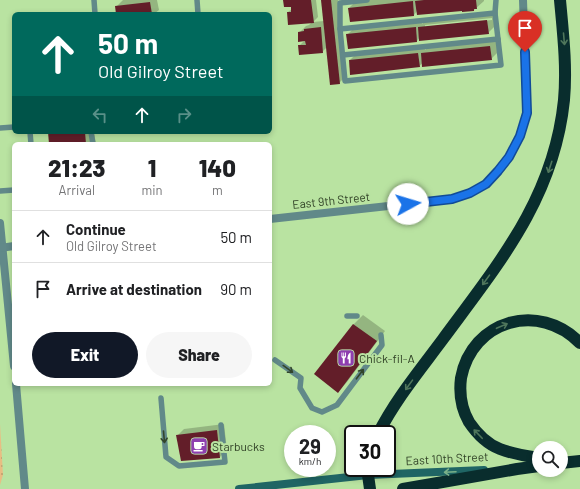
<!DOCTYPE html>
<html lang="en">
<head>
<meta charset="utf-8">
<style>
	:root { --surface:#fff; --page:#f6f6f6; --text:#202124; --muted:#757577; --line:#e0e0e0; --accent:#111827 }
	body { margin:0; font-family:Barlow,sans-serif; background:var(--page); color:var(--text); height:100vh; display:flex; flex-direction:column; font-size:15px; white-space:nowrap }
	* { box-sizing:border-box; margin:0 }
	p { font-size:13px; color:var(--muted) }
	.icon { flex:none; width:22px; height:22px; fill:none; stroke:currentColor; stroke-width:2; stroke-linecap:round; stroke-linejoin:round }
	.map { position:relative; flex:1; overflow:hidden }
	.details { position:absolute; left:12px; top:142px; width:260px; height:244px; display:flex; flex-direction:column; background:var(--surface); border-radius:6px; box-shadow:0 2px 6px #0003 }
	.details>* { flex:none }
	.banner { position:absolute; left:12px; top:12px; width:260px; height:122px; border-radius:6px; box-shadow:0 2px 6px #0003; background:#00695c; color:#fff; overflow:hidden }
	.fabs { position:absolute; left:532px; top:441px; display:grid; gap:8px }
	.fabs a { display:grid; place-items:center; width:36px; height:36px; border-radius:50%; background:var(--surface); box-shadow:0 2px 6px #0003; font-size:20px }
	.speed { position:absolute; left:284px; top:425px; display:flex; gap:8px; font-size:20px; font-weight:700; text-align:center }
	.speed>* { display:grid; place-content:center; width:52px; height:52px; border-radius:50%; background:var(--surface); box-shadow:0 2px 6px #0003; line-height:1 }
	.speed small { font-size:10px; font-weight:400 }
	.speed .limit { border:2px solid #111; border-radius:6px; background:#fff; color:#111 }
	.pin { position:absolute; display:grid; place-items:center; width:34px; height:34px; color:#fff; margin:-41px -17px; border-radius:50% 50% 50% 0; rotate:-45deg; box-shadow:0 0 4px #0007 }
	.pin .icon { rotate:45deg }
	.me { position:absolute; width:44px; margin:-22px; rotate:84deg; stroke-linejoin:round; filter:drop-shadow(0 0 3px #0008) }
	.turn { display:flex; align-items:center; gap:14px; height:84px; padding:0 20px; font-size:18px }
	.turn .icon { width:52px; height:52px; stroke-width:2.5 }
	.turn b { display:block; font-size:28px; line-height:34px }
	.lanes { display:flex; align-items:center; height:38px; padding:0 20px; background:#0003; justify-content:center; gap:20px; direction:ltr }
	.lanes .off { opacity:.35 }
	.eta { display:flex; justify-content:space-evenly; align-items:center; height:68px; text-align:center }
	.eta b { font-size:24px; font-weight:800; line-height:28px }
	.primary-button { display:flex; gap:8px; margin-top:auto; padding:8px 20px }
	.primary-button a { flex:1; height:46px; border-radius:24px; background:var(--accent); color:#fff; font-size:16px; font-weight:800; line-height:46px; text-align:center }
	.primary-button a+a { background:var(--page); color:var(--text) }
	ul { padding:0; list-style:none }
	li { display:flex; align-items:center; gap:12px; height:52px; padding:0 20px; border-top:1px solid var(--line) }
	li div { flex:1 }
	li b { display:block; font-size:15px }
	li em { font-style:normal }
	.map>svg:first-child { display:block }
</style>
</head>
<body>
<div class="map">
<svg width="580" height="489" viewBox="0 0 580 489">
	<defs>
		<pattern id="grass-dots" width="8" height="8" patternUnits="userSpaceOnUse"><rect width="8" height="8" fill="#e8bd83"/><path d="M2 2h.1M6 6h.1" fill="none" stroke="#bc9b6b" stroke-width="1.8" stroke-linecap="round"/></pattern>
	</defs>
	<rect width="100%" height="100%" fill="#b9e3a1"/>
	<path fill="url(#grass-dots)" d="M0,424L3,475L0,485Z"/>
	<g fill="#0003" fill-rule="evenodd">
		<path d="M123,0H157L159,10L154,14H117V6Z"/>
		<path d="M284,0H316L318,17L313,22L324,21L322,0H338L346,76L339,83L327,47L322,52L299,46L304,41L299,33L306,26L309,25L312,22L288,12L292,9L291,6Z"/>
		<path d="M370,0H484V1L474,10L417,11L414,15L349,8L356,1Z"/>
		<path d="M494,13L495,26L488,33L420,37L417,41L347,35L354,28L422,21V24L426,20ZM492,18V20L425,27V25Z"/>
		<path d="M497,39L498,52L491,59L423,63L419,66L350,60L357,53L425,47V50L429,46Z"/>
		<path d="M49,132H94L96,144H50Z"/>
		<path d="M363,315L385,331L347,382L338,392L315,374L354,324Z"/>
		<path d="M224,424L227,450L220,457L182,460L177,436L184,429Z"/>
	</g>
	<g fill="#631e29">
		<path d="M283,0H311L314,23L288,25L287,12H291V7H284Z"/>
		<path d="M321,0H331L340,84L330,85Z"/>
		<path d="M424,0H476L477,9H474V11L462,12V11L417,15L415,1Z"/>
		<path d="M413,1L414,16L350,22L348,8Z"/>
		<path d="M150,2L152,14H116L115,6Z"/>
		<path d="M487,20L489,34L419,41L418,27Z"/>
		<path d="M321,27L323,53L299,55L298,45H306L305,41L298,42V32L304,31V29Z"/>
		<path d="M416,27L417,42L348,49L346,34Z"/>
		<path d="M490,46L492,60L422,67L421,53Z"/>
		<path d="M418,53L420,67L350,75L349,60Z"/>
		<path d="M48,132H85L86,144H49Z"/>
		<path d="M353,324L377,341L338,393L314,374Z"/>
		<path d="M217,430L220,458L181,461L176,435Z"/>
	</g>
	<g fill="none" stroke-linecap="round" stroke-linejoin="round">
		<g stroke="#618989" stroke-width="5.5">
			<path d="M94,0L95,14"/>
			<path d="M197,0L198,14"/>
			<path d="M367,0L340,3V29L345,81L501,65L495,13L496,0"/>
			<path d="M340,29L495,13"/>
			<path d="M343,55L498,39"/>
			<path d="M0,128L14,127"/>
			<path d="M30,132L31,144"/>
			<path d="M91,132L93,144"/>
			<path d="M0,191L14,190"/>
			<path d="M347,316H357"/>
			<path d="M275,360L301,378L300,388L312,408L322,412L337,405L382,345L381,335"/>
			<path d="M161,398L166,457L179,466L225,462L221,425"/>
		</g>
		<g stroke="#618989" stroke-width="8">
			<path d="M270,219L452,199L470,193L486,184L498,171L509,157L520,136L527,113L523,0"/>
			<path d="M0,223L14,366"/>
			<path d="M0,248L14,246"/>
			<path d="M16,384L25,489"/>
		</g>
		<path stroke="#1f6564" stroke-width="8" d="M239,489L368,475L484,470"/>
		<g stroke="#092d2d" stroke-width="12">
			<path d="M378,434C395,400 420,370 443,339C499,263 554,198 564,100C567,67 563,33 560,0"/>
			<path d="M539,458C526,456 513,454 500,449C487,444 477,434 469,422C461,408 459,394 461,378C472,320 539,301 580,343"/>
			<path d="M561,463L580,461"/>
			<path d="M369,468L368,475L370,489"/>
			<path d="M403,489L517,469L539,466"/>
		</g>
	</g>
	<defs><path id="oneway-shaft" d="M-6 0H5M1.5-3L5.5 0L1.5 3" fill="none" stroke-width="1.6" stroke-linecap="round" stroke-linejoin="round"/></defs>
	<g stroke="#4f765b">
		<use href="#oneway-shaft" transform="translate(564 39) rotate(85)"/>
		<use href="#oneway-shaft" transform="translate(550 167) rotate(108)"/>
		<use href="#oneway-shaft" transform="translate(486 280) rotate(126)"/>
		<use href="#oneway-shaft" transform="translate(502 326) rotate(-23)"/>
		<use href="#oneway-shaft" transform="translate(409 385) rotate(126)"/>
		<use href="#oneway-shaft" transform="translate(478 434) rotate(-134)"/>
	</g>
	<g stroke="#32452b">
		<use href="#oneway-shaft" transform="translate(288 369) rotate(36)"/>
		<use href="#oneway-shaft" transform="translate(360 374) rotate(-53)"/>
		<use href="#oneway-shaft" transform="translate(164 437) rotate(85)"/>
	</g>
	<use stroke="#7bb189" href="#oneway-shaft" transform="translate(450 472) rotate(177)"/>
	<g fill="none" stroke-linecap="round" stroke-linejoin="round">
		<defs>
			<path id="route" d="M408,204L452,199L470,193L486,184L498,171L509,157L520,136L527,113L525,52"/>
		</defs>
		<use href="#route" stroke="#114b97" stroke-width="10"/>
		<use href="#route" stroke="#1a73e8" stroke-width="7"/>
	</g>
	<defs>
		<symbol id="restaurant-square" viewBox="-11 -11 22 22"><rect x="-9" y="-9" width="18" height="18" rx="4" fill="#8e3faf" stroke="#b9e3a1"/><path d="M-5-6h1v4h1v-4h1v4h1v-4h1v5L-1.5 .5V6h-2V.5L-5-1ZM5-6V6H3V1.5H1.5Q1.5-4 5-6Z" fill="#fff"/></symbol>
		<symbol id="cafe-square" viewBox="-11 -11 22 22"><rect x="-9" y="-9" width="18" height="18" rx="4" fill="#8e3faf" stroke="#b9e3a1"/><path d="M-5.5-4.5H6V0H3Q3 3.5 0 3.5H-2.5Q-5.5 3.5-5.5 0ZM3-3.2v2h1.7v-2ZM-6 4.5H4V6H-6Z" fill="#fff"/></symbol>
	</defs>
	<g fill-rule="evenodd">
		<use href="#restaurant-square" x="336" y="348" width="20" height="20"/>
		<use href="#cafe-square" x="189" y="436" width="20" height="20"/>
	</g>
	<g text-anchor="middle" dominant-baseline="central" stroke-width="4" stroke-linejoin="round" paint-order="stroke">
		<g font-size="12" fill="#304126" stroke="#b9e3a1">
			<text transform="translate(331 200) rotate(-6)">East 9th Street</text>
			<text transform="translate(447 458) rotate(-3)">East 10th Street</text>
		</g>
		<g font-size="12" fill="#304126" stroke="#b9e3a1" text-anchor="start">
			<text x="359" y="358">Chick-fil-A</text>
			<text x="212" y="446">Starbucks</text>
		</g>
	</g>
</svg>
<div class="fabs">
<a><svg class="icon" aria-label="search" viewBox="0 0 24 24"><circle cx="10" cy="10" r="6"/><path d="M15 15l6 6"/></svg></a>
</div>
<div class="speed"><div>29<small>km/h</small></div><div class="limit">30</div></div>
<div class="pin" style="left:525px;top:52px;background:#d93025"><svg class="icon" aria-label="arrive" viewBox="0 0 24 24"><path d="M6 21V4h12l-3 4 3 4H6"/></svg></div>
<svg class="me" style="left:408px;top:204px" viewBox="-20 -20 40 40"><circle r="19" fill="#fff"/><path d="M0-13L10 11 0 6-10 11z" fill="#1a73e8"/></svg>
<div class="banner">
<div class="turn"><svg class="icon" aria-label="ahead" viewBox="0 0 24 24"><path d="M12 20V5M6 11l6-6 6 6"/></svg><div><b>50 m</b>Old Gilroy Street</div></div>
<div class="lanes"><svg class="icon off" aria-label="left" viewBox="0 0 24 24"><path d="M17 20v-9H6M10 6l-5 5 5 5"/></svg><svg class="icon" aria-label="ahead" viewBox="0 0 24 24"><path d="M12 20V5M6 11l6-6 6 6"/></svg><svg class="icon off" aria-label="right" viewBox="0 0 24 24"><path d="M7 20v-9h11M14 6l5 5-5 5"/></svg></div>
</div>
<section class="details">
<div class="eta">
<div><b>21:23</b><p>Arrival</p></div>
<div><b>1</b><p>min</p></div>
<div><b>140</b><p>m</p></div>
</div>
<ul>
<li><svg class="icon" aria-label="ahead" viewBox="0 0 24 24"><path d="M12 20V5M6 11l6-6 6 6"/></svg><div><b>Continue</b><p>Old Gilroy Street</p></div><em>50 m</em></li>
<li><svg class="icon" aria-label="arrive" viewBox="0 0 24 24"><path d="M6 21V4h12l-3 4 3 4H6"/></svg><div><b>Arrive at destination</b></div><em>90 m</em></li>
</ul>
<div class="primary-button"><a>Exit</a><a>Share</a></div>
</section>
</div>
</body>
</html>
